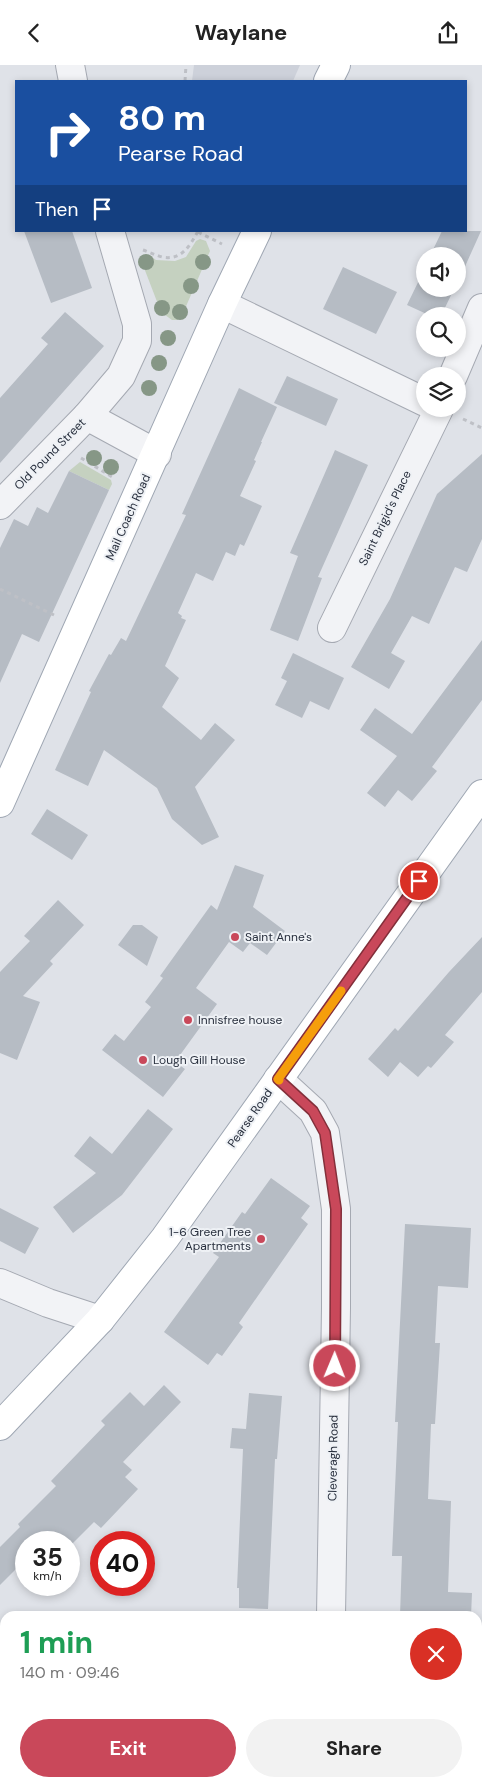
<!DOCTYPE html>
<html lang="en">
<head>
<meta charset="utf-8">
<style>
	:root { --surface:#fff; --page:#f2f2f2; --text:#222; --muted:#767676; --accent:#c9485a }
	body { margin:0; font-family:"DM Sans",sans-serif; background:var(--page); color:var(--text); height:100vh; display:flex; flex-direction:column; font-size:19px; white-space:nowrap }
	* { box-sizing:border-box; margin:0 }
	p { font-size:16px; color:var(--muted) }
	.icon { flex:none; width:28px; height:28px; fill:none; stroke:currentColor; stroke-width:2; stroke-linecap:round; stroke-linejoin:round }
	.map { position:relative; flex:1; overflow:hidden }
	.side { position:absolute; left:0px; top:1546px; width:482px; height:176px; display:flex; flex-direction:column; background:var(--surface); border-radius:15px 15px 0 0; box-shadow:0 2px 8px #0003 }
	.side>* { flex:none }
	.hud { position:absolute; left:15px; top:15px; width:452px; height:152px; border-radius:0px; box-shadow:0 2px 8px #0003; background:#1a4fa0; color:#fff; overflow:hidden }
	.tools { position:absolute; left:416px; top:182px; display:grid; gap:10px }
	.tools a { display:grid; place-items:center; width:50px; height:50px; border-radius:50%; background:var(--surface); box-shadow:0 2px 8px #0003; font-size:25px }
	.speed { position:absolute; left:15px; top:1466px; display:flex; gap:10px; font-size:25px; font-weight:700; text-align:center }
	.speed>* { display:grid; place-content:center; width:65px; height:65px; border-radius:50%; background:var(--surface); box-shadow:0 2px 8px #0003; line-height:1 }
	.speed small { font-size:12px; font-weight:400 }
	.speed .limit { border:8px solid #d22; background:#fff; color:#111 }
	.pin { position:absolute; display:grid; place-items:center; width:42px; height:42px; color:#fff; margin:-21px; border:2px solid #fff; border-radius:50%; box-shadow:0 1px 5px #0007 }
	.me { position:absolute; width:55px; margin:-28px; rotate:1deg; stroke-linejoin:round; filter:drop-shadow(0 0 4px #0008) }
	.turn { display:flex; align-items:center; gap:18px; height:105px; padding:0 20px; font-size:22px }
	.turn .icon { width:65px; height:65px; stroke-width:2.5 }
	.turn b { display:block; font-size:35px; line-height:42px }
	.then { display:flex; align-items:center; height:48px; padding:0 20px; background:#0003; gap:10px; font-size:19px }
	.round { display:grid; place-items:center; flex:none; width:52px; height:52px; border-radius:26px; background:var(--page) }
	.head { display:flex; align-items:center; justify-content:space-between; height:85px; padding:0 20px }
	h1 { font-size:30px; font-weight:700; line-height:38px; color:#1e9e55 }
	.button { display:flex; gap:10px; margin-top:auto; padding:10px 20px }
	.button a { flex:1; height:58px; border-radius:30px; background:var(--accent); color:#fff; font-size:20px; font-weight:700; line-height:58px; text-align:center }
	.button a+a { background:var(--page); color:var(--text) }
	header { display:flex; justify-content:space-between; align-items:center; height:65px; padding:0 20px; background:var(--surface); font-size:22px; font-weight:700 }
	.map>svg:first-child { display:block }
</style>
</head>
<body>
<header><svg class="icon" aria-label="back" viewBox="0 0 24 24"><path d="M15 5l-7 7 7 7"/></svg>Waylane<svg class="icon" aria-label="share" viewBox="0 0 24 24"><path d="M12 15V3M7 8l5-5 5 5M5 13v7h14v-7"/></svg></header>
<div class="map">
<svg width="482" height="1722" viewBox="0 0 482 1722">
	<rect width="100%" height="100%" fill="#dfe2e8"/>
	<path fill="#cdd1da" d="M194,0H300L293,16H192Z"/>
	<g fill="#c5d1c0">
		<path d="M200,174L206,176L210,186L184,246L178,255H172L161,247L141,195L142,192L149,190L156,195L175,196L186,192L196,176Z"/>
		<path d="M80,397L111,415L112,419L109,425L69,406Z"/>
	</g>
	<g fill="#b6bcc4">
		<path d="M24,166H72L92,223L51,238Z"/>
		<path d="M442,166H481L458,217V191H430Z"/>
		<path d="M343,202L397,227L376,269L323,244Z"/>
		<path d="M425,203V224H454L441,251H431L407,240Z"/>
		<path d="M65,247L104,281L0,398V333L48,279L41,273Z"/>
		<path d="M287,311L338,334L326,361L274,338Z"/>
		<path d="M239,323L277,342L261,377H262L254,395L256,396L240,431L262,441L244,481L240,479L235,491L226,487L213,516L196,508L178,548L182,551L181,553L186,555L165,601L179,613L162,642L201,675L215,658L235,675L195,722L219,772L202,780L172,754L157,723L104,685L88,721L55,705L91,627L89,626L109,589L111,590L121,573L126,576L186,450L182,449Z"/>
		<path d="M335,385L368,400L318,512L322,513L298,576L270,565L298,491L290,488Z"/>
		<path d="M482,389V474L467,507L455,502L429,559L412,551L391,588L405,596L389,624L351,602L390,534L437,429Z"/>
		<path d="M69,406L109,425L39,577L22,569L0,618V483L14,454L28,461L37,442L48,448Z"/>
		<path d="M482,575V635L432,702L437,706L412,736L398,725L385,742L367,728L397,691L360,665L375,643L412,669Z"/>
		<path d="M293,588L344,613L329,645L310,636L302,653L275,640L287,616L281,613Z"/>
		<path d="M47,744L88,770L72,795L31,769Z"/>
		<path d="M235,800L264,810L253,842L285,866L267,890L250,878L243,887L229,877L196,923L217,939L175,997L185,1004L163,1032L102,985L115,969L124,976L151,942L145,937L163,913L160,911L211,840L217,845Z"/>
		<path d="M58,835L84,860L50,896L53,899L23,931L40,937L17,995L0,988V907L30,876L24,871Z"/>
		<path d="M133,860H142L158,872L147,901L118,880Z"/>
		<path d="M482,872V927L445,970L454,977L431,1003L428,1001L418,1012L400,997L388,1012L368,994L395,963L398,966L449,907Z"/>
		<path d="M148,1044L173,1064L122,1130L73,1168L53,1142L96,1108L74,1091L90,1071L112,1089Z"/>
		<path d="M271,1113L310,1141L301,1153L308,1159L239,1258L243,1262L222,1291L217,1288L208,1300L164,1267L219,1192L213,1188L242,1147L245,1149Z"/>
		<path d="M0,1143L39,1163L25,1189L0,1176Z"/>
		<path d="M405,1159L471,1163L468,1223L438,1221L435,1278H440L435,1359H431L428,1434L451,1436L448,1527L472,1528L471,1551H400L402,1491H392L398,1357H395Z"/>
		<path d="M164,1320L181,1337L123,1397L132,1405L125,1412L138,1424L101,1463L94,1457L73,1478H26V1494L0,1520V1482L20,1462L18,1459L56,1421L51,1416L105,1360L101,1356L130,1327L144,1341Z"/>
		<path d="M249,1328L282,1331L277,1394H275L268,1544L239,1543V1523H237L243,1384L230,1383L232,1363L246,1364Z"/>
	</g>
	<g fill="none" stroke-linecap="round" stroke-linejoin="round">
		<defs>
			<g id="minor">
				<path d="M70,0L73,16"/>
				<path d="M222,239L425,337"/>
				<path d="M453,311L482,243"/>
				<path d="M87,351L121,311L137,276V259L110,166"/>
				<path d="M0,440L87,351L157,389"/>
				<path d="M332,563L439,344"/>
				<path d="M278,1014L313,1046L325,1068L336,1144V1243L331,1551"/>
				<path d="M0,1218L48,1238L100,1255"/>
				<path d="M333,1718V1722"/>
			</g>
			<g id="major">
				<path d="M328,16L336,0"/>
				<path d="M0,738L222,239L257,166"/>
				<path d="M0,1361L100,1255L165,1173L482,729"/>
			</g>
		</defs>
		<use href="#minor" stroke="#a5a9b2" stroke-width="30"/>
		<use href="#major" stroke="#9fa7b3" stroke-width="30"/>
		<g stroke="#bec0c6" stroke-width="3" stroke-dasharray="4 4" stroke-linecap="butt">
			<path d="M185,16L186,0"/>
			<path d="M198,167L222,179"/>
			<path d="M143,185C149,187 155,190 162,192C181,196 190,181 198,166"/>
			<path d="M463,354L482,363"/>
			<path d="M81,393L114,413"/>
			<path d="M0,524L54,550"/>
		</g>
		<use href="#minor" stroke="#f2f3f6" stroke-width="28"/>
		<use href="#major" stroke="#fff" stroke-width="28"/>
	</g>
	<g fill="#869786">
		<circle cx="146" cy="197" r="8"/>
		<circle cx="203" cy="197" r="8"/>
		<circle cx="191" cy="221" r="8"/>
		<circle cx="162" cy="243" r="8"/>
		<circle cx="180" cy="247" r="8"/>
		<circle cx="168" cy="273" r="8"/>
		<circle cx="159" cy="298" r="8"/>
		<circle cx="149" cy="323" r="8"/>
		<circle cx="94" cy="393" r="8"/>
		<circle cx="111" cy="402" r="8"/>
	</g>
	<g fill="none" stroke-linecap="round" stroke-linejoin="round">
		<defs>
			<path id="route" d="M335,1301L336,1144L325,1068L313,1046L278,1014L419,816"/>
		</defs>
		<use href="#route" stroke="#832f3a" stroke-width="12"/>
		<use href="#route" stroke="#c9485a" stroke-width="9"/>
		<path stroke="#f59e0b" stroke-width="9" d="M279,1015L278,1014L341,926"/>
	</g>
	<g fill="#c9485a" stroke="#eef1f5" stroke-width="2">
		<circle cx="235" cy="872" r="5"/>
		<circle cx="188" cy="955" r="5"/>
		<circle cx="143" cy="995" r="5"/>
		<circle cx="261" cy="1174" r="5"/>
	</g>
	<g text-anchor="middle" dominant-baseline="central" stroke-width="4" stroke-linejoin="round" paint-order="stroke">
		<g font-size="12" fill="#29303e" stroke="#eef1f5">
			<text transform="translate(50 389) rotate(-45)">Old Pound Street</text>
			<text transform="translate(128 452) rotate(-66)">Mail Coach Road</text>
			<text transform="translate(385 453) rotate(-64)">Saint Brigid's Place</text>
			<text transform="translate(250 1053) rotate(-55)">Pearse Road</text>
			<text transform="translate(333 1393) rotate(-89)">Cleveragh Road</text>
		</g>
		<g font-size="12" fill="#29303e" stroke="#eef1f5" text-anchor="start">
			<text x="245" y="872">Saint Anne's</text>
			<text x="198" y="955">Innisfree house</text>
			<text x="153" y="995">Lough Gill House</text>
			<text x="251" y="1167" text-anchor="end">1-6 Green Tree<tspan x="251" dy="14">Apartments</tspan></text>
		</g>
	</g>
</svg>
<div class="tools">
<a><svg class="icon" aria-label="sound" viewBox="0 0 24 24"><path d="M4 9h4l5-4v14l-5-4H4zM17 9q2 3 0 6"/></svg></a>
<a><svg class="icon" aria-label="search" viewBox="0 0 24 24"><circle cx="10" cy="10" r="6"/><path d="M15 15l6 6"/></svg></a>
<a><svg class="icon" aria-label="layers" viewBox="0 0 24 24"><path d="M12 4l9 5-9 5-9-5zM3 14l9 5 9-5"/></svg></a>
</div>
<div class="speed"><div>35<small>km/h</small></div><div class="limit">40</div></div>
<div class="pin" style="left:419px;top:816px;background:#d93025"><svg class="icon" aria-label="arrive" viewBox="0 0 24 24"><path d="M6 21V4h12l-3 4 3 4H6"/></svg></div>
<svg class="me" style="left:335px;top:1301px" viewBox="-20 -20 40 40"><circle r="17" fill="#c9485a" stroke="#fff" stroke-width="3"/><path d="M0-11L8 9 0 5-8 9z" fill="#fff"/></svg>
<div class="hud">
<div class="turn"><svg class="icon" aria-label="right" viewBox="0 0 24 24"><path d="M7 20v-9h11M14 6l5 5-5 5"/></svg><div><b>80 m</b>Pearse Road</div></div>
<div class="then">Then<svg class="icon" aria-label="arrive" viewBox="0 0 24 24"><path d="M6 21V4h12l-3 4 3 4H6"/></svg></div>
</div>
<section class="side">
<div class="head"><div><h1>1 min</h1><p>140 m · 09:46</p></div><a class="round" style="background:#d93025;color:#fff"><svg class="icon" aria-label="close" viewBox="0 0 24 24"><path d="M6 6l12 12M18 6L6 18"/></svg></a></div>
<div class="button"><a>Exit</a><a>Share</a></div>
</section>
</div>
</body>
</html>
